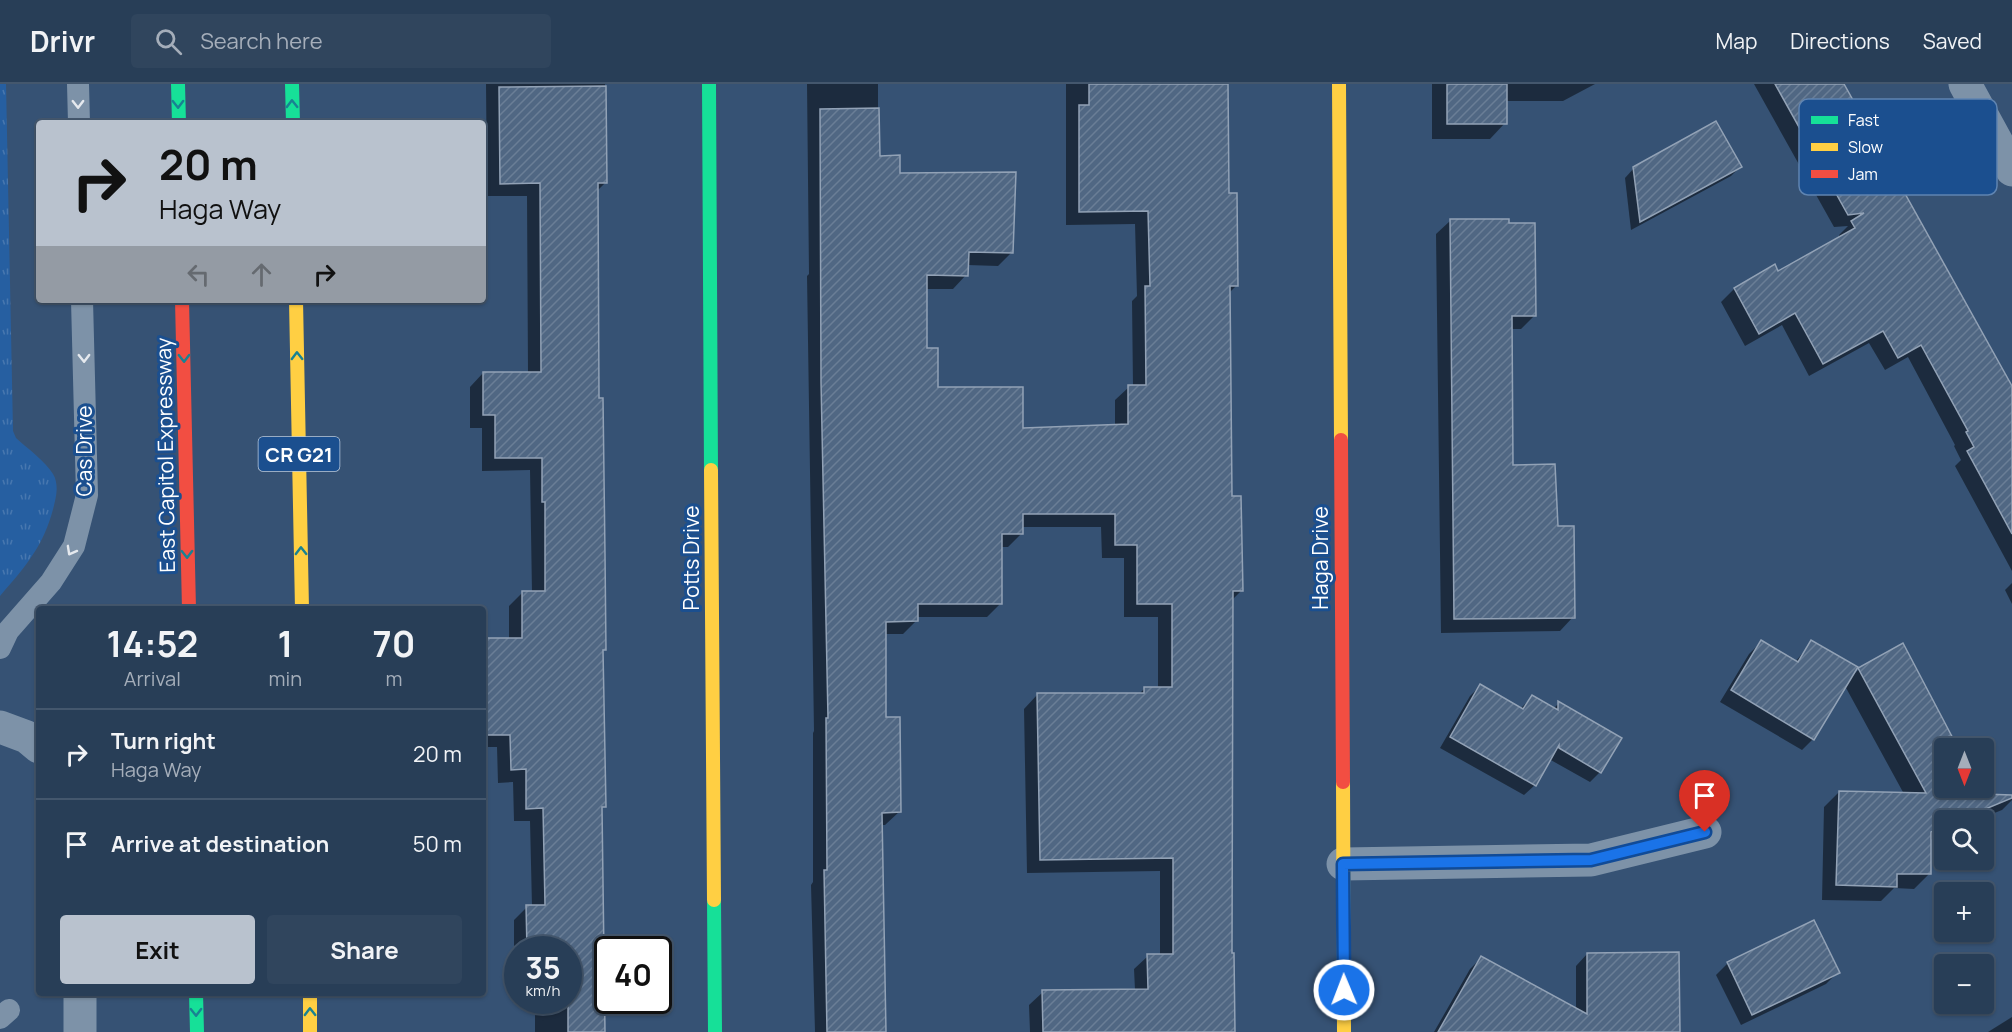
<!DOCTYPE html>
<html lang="en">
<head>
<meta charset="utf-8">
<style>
	:root { --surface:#283e57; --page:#30455d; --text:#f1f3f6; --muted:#a5aeba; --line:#44576d; --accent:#b9c2ce }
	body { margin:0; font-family:Manrope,sans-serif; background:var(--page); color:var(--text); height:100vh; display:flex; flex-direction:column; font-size:22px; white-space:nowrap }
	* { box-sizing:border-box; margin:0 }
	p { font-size:20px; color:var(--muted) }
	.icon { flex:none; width:33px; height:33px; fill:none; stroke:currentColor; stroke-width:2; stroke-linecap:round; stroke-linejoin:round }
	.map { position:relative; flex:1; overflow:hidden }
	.side { position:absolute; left:36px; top:522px; width:450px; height:390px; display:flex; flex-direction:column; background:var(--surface); border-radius:6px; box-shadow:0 2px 4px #0004,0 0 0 2px var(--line) }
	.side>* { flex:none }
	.hud { position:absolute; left:36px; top:36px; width:450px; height:183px; border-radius:6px; box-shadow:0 2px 4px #0004,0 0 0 2px var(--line); background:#b9c2ce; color:#111; overflow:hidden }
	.needle { width:39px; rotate:180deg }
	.tools { position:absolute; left:1934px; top:654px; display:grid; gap:12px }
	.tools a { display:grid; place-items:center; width:60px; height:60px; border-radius:6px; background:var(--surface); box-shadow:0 2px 4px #0004,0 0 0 2px var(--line); font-size:30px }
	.speed { position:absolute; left:504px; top:852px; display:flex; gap:12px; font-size:30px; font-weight:700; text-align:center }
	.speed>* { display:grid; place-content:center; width:78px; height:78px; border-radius:50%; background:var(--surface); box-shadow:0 2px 4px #0004,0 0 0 2px var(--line); line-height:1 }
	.speed small { font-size:15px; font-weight:400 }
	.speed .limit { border:3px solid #111; border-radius:9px; background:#fff; color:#111 }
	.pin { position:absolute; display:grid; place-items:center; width:51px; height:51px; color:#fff; margin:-62px -26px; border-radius:50% 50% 50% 0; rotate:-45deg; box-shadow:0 0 6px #0007 }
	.pin .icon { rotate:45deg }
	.me { position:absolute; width:66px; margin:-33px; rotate:359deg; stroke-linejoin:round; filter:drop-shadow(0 0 4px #0008) }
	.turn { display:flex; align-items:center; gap:21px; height:126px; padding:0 24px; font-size:27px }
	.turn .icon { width:78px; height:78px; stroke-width:2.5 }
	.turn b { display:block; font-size:42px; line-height:51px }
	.lanes { display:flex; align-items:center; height:57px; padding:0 24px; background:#0003; justify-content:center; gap:30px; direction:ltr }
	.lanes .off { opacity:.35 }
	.eta { display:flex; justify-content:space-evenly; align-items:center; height:102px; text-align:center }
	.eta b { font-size:36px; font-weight:700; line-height:42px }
	.primary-button { display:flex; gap:12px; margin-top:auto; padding:12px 24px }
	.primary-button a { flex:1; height:69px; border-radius:6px; background:var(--accent); color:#111; font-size:24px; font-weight:700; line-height:69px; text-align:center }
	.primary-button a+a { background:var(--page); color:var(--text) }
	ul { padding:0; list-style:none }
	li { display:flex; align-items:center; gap:18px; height:90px; padding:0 24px; border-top:2px solid var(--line) }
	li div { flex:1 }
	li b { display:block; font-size:22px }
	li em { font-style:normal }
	header { display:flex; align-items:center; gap:36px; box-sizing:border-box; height:84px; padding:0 30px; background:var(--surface); border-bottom:2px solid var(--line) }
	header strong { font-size:28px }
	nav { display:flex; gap:33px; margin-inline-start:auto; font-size:21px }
	.search { width:420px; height:54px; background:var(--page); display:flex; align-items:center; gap:15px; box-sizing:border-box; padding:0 21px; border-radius:6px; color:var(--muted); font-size:22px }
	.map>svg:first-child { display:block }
</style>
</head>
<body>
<header>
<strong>Drivr</strong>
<div class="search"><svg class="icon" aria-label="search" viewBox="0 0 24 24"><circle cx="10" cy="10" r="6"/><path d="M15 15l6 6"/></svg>Search here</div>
<nav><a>Map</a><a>Directions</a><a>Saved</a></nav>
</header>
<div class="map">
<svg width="2012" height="948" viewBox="0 0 2012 948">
	<defs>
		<pattern id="grass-tufts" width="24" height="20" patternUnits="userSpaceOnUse" patternTransform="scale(1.5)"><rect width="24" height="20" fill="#265fa1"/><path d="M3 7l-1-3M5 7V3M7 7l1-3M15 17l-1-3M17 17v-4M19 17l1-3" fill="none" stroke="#4777af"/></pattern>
		<pattern id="building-hatch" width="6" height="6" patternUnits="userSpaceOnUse" patternTransform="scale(1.5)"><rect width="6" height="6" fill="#506783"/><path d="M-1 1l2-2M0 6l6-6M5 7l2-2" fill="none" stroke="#6a7e96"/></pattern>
	</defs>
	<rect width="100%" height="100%" fill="#365274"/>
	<path fill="url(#grass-tufts)" d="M0,0H6L13,347L16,354C27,364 46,378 53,390C58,398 57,409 55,417C46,459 27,481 0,512Z"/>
	<g fill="#0007">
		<path d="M486,0H605L606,98L597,107L598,315L604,565L601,568L604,722L600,726L604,948H535V916H568V866H518V892H514V836L527,823H532L530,737H514L513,698L498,699L497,663H483V555H509V522L522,509H532L530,386L482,387V344H470V303L483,289H528L527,112H487Z"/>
		<path d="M807,0H878V74L899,91L1012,168L998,182L967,181L966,191L953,205H926V265L937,304L1022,345L1115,342V316L1129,303H1133L1132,217L1137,212L1135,140L1066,141V0H1226L1227,111L1236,202L1228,210L1231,414L1241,507L1231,517L1230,870L1234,948H1030L1029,921L1043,908L1135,906L1134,885L1148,872H1160V787L1027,789L1024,625L1037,611H1138L1145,604H1158V533H1124V474H1102L1101,443H1022V449L1008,463H1001V519L987,533H917V536L903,550H884V635L899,728L885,741H881L885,948H815L811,801L813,798V649L814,647L807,192L809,190Z"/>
		<path d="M1432,0H1595L1563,17H1505V39L1490,55H1432Z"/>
		<path d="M1754,0H1841L2012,305V487L1955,382L1961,376L1954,362L1955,361L1908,273L1885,286L1869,259L1809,292L1782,241L1745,262L1721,218L1734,205L1774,182L1778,190L1840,154L1839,151L1848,142L1834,143Z"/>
		<path d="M1740,83L1731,92L1631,146L1625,94L1634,84Z"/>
		<path d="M1450,137L1535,231L1521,245H1511L1512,382L1557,444L1573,533L1560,547L1441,549L1436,150Z"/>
		<path d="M2012,499V520L2005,506Z"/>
		<path d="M1761,558L1795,578L1812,558L1852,592L1859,585L1902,561L1957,664H1944V704H1981L1984,712L2012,713V716L2002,726L1977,736H1944V750L1930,756L1929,790L1914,805L1894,804L1881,817L1822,816L1824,723L1839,708L1904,710L1845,602L1813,655L1802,666L1720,618L1749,570Z"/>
		<path d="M1480,602L1520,625L1532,613L1553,625L1559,619L1600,688L1590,698L1549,675L1535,701L1524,711L1440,664L1470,612Z"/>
		<path d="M1587,870L1679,948H1434L1470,885L1482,873L1576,926V882Z"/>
		<path d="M1728,879L1838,888L1826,900L1741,941L1716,891Z"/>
		<path d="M2012,933V948H1988Z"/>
	</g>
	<g fill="url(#building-hatch)" stroke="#92a2b6" stroke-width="1.5">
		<path d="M1089,0H1228L1229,109H1237L1238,202H1230L1232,412H1241L1243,507H1233L1232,869H1234L1235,948H1043L1042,906L1148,905L1147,870H1173V774L1040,776L1037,609H1144V603H1172V520H1137V461H1115V430H1023V450H1002V520H918V537L886,538V633H900L901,728L882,729L886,948H827L824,786H827L826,634H828L821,298L820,25L879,24L880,72L900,71V89L1016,88L1013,169L969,168L968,192L927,191V264H938V303H1023V344L1128,340V301H1146L1145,202H1150L1148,127L1079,128V21H1089Z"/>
		<rect x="1447" y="0" width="60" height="40"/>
		<path d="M1775,0H1844L2012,302V450L1967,367L1974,363L1966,348L1968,347L1921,261L1898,274L1883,247L1823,280L1795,229L1759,250L1734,204L1775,180L1778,187L1855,144L1851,137L1864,129L1848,131Z"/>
		<path d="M606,2L607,99H598L599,314H603L605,470L606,566H603L606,723H602L605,948H568V866H527L526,821H545L543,724L526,725V685L511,686L510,651H483V554H522V507H545V418H542V374H495V331H483V288H541L540,99L500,100L499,3Z"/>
		<path d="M1716,37L1742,83L1640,138L1633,83Z"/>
		<path d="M1450,135H1509V139H1535L1536,232H1512L1513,381L1555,380L1558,442H1574L1575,534L1454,535Z"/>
		<path d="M1761,556L1798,578L1811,556L1858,583L1814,656L1731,606Z"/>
		<path d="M1903,559L1958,664H1944V704H1980L1983,710L2012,711V714L1959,736H1944V743L1931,748V790H1897V803L1836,801L1839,707L1926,709L1858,584Z"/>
		<path d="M1480,600L1523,625L1532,611L1558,626V617L1622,654L1601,689L1559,664V661L1536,702L1450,653Z"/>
		<path d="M1814,836L1840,889L1752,931L1727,878Z"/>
		<path d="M1679,868L1680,948H1438L1481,872L1587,930V869Z"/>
	</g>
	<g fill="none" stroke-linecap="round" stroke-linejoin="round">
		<g stroke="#7d92a8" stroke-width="22">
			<path d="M78,0L79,39"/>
			<path d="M0,564L8,547L51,498L74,462L87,411L82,216"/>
			<path d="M0,934L9,926"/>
		</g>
		<g stroke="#7d92a8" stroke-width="33">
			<path d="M1965,0L2012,86"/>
			<path d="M0,643L27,653L39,663"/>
			<path d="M1343,780L1591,776L1705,748"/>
			<path d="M80,909V948"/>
		</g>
		<g stroke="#16e098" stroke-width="14">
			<path d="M178,0L179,39"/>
			<path d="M292,0L293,39"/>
			<path d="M709,0L711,386"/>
			<path d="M714,816L715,948"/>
			<path d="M196,909L197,948"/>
		</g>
		<g stroke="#ffcf43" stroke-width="14">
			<path d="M1339,0L1341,356"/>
			<path d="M296,216L302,525"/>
			<path d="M711,386L714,816"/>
			<path d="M1343,698L1344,948"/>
			<path d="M310,909V948"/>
		</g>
		<g stroke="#f24e42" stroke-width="14">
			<path d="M182,216L189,525"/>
			<path d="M1341,356L1343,698"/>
		</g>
	</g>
	<defs><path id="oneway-chevron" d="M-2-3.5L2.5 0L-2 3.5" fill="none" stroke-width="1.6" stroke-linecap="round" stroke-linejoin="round" transform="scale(1.5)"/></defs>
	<g stroke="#e5e9ee">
		<use href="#oneway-chevron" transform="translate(78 20) rotate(89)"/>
		<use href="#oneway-chevron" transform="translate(84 274) rotate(89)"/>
		<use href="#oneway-chevron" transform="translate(71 467) rotate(119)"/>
	</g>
	<g stroke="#198292">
		<use href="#oneway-chevron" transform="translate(178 20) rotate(89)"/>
		<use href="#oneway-chevron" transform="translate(292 20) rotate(-91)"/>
		<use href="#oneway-chevron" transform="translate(297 272) rotate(-91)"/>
		<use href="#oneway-chevron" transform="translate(184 274) rotate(89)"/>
		<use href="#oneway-chevron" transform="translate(301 467) rotate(-91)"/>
		<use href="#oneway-chevron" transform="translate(187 470) rotate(89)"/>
		<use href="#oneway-chevron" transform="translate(196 928) rotate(89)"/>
		<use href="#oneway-chevron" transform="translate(310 928) rotate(-91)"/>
	</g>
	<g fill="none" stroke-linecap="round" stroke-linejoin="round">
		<defs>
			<path id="route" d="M1344,906L1343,780L1591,776L1705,748"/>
		</defs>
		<use href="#route" stroke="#114b97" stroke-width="15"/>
		<use href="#route" stroke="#1a73e8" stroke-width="10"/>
	</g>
	<g text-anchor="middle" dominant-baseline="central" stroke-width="6" stroke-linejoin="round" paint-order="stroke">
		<rect fill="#1b4f8f" stroke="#bbcadd" stroke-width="1.5" x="258.5" y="353" width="81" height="34" rx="4.5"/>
		<g font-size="20" font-weight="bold" fill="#fff">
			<text x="299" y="370">CR G21</text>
		</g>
		<g font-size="21" fill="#fff" stroke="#1b4f8f">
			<text transform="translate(84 367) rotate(-90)">Cas Drive</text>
			<text transform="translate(165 371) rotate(-91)">East Capitol Expressway</text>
			<text transform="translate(691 474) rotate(-90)">Potts Drive</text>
			<text transform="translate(1320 474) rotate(-90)">Haga Drive</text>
		</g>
	</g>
	<rect x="1799" y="15" width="198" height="96" rx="9" fill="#1b4f8f" stroke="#5f84b1" stroke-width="1.5"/>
	<rect x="1811" y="32" width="27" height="8" fill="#16e098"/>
	<rect x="1811" y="59" width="27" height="8" fill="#ffcf43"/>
	<rect x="1811" y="86" width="27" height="8" fill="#f24e42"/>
	<g font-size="16" fill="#fff">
		<text x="1848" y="42">Fast</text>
		<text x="1848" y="69">Slow</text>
		<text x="1848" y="96">Jam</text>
	</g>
</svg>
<div class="tools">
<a><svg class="needle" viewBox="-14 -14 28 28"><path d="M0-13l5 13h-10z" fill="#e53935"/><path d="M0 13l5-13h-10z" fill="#a5aeba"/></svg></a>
<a><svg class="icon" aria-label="search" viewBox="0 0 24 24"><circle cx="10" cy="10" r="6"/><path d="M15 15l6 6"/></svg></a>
<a>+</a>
<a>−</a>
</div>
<div class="speed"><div>35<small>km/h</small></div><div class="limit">40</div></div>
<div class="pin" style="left:1705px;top:748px;background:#d93025"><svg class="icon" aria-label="arrive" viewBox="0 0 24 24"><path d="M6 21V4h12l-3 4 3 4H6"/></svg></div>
<svg class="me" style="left:1344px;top:906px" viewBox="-20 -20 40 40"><circle r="17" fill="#1a73e8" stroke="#fff" stroke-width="3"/><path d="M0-11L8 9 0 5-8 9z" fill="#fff"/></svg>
<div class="hud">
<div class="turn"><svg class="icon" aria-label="right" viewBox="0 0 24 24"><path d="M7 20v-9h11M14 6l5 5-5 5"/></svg><div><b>20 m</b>Haga Way</div></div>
<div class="lanes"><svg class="icon off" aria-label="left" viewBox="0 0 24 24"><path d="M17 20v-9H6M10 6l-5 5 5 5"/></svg><svg class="icon off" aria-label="ahead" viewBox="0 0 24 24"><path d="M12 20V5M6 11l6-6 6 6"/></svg><svg class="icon" aria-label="right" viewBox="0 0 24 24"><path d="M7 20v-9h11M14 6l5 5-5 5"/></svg></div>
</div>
<section class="side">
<div class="eta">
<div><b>14:52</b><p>Arrival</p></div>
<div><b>1</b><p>min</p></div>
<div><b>70</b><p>m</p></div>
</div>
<ul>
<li><svg class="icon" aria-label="right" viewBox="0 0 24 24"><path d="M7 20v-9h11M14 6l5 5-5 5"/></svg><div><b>Turn right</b><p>Haga Way</p></div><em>20 m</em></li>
<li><svg class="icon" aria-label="arrive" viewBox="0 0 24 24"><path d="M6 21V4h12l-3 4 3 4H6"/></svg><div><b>Arrive at destination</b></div><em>50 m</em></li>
</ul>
<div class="primary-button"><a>Exit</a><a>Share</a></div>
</section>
</div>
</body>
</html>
